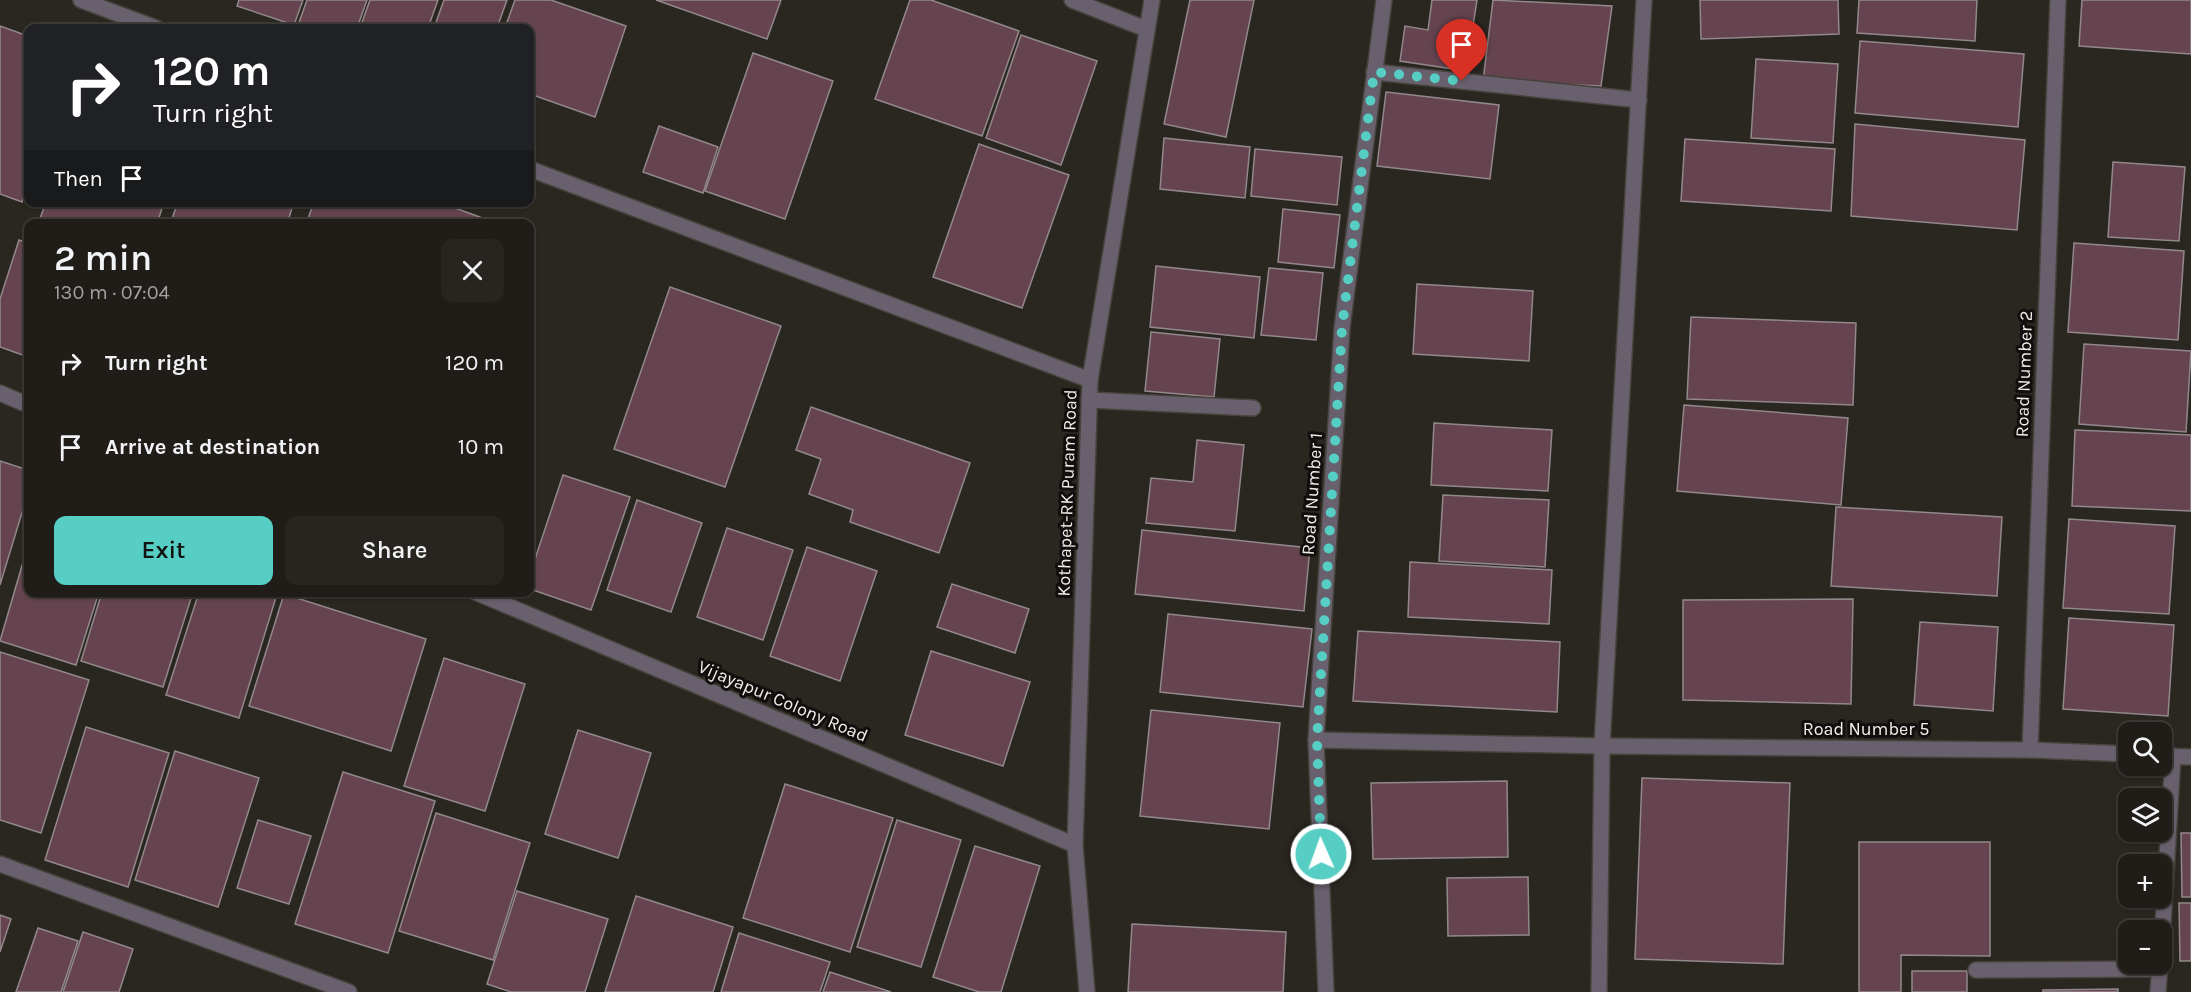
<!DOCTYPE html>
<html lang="en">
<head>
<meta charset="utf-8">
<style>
	:root { --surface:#201c18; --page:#282521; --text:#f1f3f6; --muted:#a2a1a2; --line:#3d3a37; --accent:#56cec3 }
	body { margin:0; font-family:Karla,sans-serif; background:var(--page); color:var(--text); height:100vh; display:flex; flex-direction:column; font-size:22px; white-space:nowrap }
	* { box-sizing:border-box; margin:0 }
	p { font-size:20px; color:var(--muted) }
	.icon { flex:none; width:33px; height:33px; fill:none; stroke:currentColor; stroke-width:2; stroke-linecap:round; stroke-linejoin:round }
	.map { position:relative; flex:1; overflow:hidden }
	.panel { position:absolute; left:24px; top:219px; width:510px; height:378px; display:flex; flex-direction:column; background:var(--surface); border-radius:12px; box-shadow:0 2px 4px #0004,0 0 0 2px var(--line) }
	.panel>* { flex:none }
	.top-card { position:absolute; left:24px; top:24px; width:510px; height:183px; border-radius:12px; box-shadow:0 2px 4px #0004,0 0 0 2px var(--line); background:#202124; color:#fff; overflow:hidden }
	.controls { position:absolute; left:2118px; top:722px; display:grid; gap:12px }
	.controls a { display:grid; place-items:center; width:54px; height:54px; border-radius:12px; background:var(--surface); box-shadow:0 2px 4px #0004,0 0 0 2px var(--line); font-size:30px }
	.pin { position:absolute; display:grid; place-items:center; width:51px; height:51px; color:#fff; margin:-62px -26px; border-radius:50% 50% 50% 0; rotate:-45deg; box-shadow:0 0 6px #0007 }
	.pin .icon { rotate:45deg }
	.me { position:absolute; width:66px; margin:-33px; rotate:358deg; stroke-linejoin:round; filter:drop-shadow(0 0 4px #0008) }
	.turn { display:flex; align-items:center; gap:21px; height:126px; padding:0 30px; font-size:27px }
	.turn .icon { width:78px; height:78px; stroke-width:2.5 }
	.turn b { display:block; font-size:42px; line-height:51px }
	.then { display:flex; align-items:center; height:57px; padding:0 30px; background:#0003; gap:12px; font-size:22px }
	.round { display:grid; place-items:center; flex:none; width:63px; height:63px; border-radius:12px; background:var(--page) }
	.head { display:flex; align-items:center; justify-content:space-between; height:102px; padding:0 30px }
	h1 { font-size:36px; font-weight:600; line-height:45px }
	.button { display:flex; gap:12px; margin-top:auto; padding:12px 30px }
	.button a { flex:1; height:69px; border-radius:12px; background:var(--accent); color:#111; font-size:24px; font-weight:600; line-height:69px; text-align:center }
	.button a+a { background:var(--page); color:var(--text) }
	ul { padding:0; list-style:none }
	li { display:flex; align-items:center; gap:18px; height:84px; padding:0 30px }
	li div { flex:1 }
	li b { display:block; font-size:22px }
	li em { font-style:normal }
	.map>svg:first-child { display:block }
</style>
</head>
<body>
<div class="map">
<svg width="2191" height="992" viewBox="0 0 2191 992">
	<rect width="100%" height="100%" fill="#2a2620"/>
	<g fill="#65444f" stroke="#92888b" stroke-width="1.5">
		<path d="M239,0H303L294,25L237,6Z"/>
		<path d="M307,0H367L357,28H297Z"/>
		<path d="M370,0H438L428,28H360Z"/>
		<path d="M444,0H507L497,28H434Z"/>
		<path d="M515,0H551L626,26L595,117L530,94V28H505Z"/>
		<path d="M656,0H781L767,39Z"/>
		<path d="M910,0H931L1019,31L982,136L875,99Z"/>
		<path d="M1190,0H1254L1226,137L1164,124Z"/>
		<path d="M1432,0H1477L1466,71L1400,61L1405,26L1428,30Z"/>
		<path d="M1493,0L1612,6L1601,86L1483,81Z"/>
		<path d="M1700,0H1838L1839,34L1701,39Z"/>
		<path d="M1859,0H1977L1975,41L1857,33Z"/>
		<path d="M2082,0H2191V54L2079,46Z"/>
		<path d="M0,26L28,36V183L22,202L0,194Z"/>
		<path d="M1021,35L1097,61L1061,165L986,138Z"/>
		<path d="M1860,41L2024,54L2018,127L1855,113Z"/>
		<path d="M753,53L833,81L785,219L705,191Z"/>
		<path d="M1756,59L1838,64L1833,143L1751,138Z"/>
		<path d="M1386,92L1499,105L1490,179L1377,166Z"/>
		<path d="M1855,124L2025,140L2017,230L1851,216Z"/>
		<path d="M659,126L718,147L703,193L643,172Z"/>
		<path d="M1164,138L1250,147L1245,198L1160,189Z"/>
		<path d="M1685,139L1835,149L1831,211L1681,201Z"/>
		<path d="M979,144L1069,175L1022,308L933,277Z"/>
		<path d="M1255,149L1342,157L1337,205L1251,196Z"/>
		<path d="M2113,162L2185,167L2179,241L2108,237Z"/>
		<path d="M46,202H164L157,224H38Z"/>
		<path d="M178,202H294L287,224H170Z"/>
		<path d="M314,202H439L485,219L483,224H306Z"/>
		<path d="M1283,209L1340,215L1334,268L1278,262Z"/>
		<path d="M19,240L28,243V357L0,347V299Z"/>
		<path d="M2074,243L2184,251L2178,340L2068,332Z"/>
		<path d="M1156,266L1260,277L1254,338L1150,327Z"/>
		<path d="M1269,268L1323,273L1316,340L1261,335Z"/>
		<path d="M1417,284L1533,291L1529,361L1413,354Z"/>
		<path d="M670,287L781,326L725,487L614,449Z"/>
		<path d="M1691,317L1856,323L1853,405L1687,399Z"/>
		<path d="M1151,332L1220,339L1214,397L1145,391Z"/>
		<path d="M2084,344L2191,351L2186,432L2079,424Z"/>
		<path d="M1684,405L1848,418L1841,505L1677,491Z"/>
		<path d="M811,407L970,463L939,553L850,522L853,510L809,494L821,459L796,450Z"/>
		<path d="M1434,423L1552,430L1548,491L1431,485Z"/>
		<path d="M2075,430L2191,435V511L2072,506Z"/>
		<path d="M1197,440L1244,445L1235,531L1146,523L1151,478L1193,482Z"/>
		<path d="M0,461L28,470V493L0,585Z"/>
		<path d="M563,475L630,497L591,610L530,589V574Z"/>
		<path d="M1443,495L1549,500L1545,567L1439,561Z"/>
		<path d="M637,500L702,523L671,612L607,590Z"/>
		<path d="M1836,507L2002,517L1997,596L1831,586Z"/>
		<path d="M2069,519L2175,526L2169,614L2063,608Z"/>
		<path d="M727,528L793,550L763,640L697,617Z"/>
		<path d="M1142,530L1310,548L1304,611L1135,594Z"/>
		<path d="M28,545V592H99L76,665L0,641Z"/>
		<path d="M807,547L877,571L840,681L770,656Z"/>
		<path d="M1410,562L1552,570L1549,624L1408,617Z"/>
		<path d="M952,584L1029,609L1015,653L937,627Z"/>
		<path d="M102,592H193L163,687L81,661Z"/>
		<path d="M199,592L277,594L239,718L166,695Z"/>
		<path d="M284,594L426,639L391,751L249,706Z"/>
		<path d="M1853,599L1851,704L1683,700V600Z"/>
		<path d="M1168,614L1312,629L1303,707L1160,692Z"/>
		<path d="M2069,618L2174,625L2168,716L2063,709Z"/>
		<path d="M1920,622L1998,627L1993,711L1914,705Z"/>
		<path d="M1358,631L1560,642L1557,712L1353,701Z"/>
		<path d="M931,651L1030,682L1003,766L905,735Z"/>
		<path d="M0,652L89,680L41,833L0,820Z"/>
		<path d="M444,658L525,684L485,811L404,786Z"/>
		<path d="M1151,710L1280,723L1269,829L1140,816Z"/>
		<path d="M86,727L169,753L128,887L45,860Z"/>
		<path d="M578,730L651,753L618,858L545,834Z"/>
		<path d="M175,751L259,778L218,907L135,880Z"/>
		<path d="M343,772L435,801L388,953L295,924Z"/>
		<path d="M1642,778L1790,783L1783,964L1635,959Z"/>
		<path d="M1507,781L1508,857L1373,859L1371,783Z"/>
		<path d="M785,784L893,818L850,952L743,918Z"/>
		<path d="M436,813L530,843L493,960L399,931Z"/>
		<path d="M258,820L311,836L289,904L237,888Z"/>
		<path d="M897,820L961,840L921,967L857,947Z"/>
		<path d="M2181,833H2191V897H2182Z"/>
		<path d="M1859,842H1990V956L1901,955V992H1859Z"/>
		<path d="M975,846L1040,866L1001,992H979L933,977Z"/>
		<path d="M1528,877L1529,935L1448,936L1447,878Z"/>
		<path d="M517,891L608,919L585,992H511L487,984Z"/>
		<path d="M636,896L733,927L713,992H605Z"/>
		<path d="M2179,903H2191V961H2180Z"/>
		<path d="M0,915L11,919L0,952Z"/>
		<path d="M1132,924L1286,932L1283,992H1128Z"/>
		<path d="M38,928L78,941L61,992H16Z"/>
		<path d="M83,932L133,949L119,992H63Z"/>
		<path d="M739,933L830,962L820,992H721Z"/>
		<rect x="1912" y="971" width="55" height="21"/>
		<path d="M830,972L891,992H823Z"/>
		<path d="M2118,989V992H2043V990Z"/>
	</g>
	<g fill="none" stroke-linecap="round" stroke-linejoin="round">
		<defs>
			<g id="minor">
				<path d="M81,0L156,28"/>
				<path d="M1072,0L1146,29"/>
				<path d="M1374,72L1639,100"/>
				<path d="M530,169L1090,380"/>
				<path d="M0,393L28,405"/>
				<path d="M1089,400L1253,408"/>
				<path d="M475,592L1075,845"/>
				<path d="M1316,740L1602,746L2030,750L2128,754"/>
				<path d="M2030,750L2058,0"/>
				<path d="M2162,756L2191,757"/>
				<path d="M0,864L349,992"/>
				<path d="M2162,941L2173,756"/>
				<path d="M1976,970L2160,969"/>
				<path d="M1087,992L1075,845L1090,380L1152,0"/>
				<path d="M1326,992L1316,740L1342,328L1384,0"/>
				<path d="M1599,992L1602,746L1644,0"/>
				<path d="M2158,992L2160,963"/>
			</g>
		</defs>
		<use href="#minor" stroke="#46423c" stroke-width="18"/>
		<use href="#minor" stroke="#68606c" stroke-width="15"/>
	</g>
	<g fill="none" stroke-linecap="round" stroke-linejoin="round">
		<path stroke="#56cec3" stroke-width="10" stroke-dasharray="0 18" d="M1321,854L1317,740L1342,328L1374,72L1462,81"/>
	</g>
	<g text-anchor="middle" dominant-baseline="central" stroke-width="6" stroke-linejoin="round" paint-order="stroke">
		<g font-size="18" fill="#f1eeea" stroke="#110f0d">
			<text transform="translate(2024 374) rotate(-88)">Road Number 2</text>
			<text transform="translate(1067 493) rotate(-88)">Kothapet-RK Puram Road</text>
			<text transform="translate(1312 494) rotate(-86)">Road Number 1</text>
			<text transform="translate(783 701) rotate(23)">Vijayapur Colony Road</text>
			<text x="1866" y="729">Road Number 5</text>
		</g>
	</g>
</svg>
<div class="controls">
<a><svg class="icon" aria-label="search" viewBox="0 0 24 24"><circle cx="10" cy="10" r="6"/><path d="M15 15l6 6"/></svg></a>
<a><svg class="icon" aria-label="layers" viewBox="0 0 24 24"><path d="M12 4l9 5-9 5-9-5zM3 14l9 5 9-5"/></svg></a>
<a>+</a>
<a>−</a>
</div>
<div class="pin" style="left:1462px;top:81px;background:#d93025"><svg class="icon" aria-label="arrive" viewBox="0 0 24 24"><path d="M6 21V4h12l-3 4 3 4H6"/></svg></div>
<svg class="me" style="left:1321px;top:854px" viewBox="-20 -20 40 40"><circle r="17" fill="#56cec3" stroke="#fff" stroke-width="3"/><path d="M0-11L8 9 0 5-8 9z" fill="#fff"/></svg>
<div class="top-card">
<div class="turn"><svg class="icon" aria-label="right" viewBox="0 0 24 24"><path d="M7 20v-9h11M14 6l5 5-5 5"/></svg><div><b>120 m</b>Turn right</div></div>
<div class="then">Then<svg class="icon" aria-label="arrive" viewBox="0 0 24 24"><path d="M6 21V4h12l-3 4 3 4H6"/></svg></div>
</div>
<section class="panel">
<div class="head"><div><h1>2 min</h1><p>130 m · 07:04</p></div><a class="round"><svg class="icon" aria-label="close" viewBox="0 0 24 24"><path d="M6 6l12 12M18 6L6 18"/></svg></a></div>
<ul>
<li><svg class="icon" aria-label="right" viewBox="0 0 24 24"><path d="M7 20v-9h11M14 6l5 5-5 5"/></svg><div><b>Turn right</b></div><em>120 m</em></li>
<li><svg class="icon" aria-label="arrive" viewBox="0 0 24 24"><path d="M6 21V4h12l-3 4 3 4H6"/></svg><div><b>Arrive at destination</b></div><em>10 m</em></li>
</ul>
<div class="button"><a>Exit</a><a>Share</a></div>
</section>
</div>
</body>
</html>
